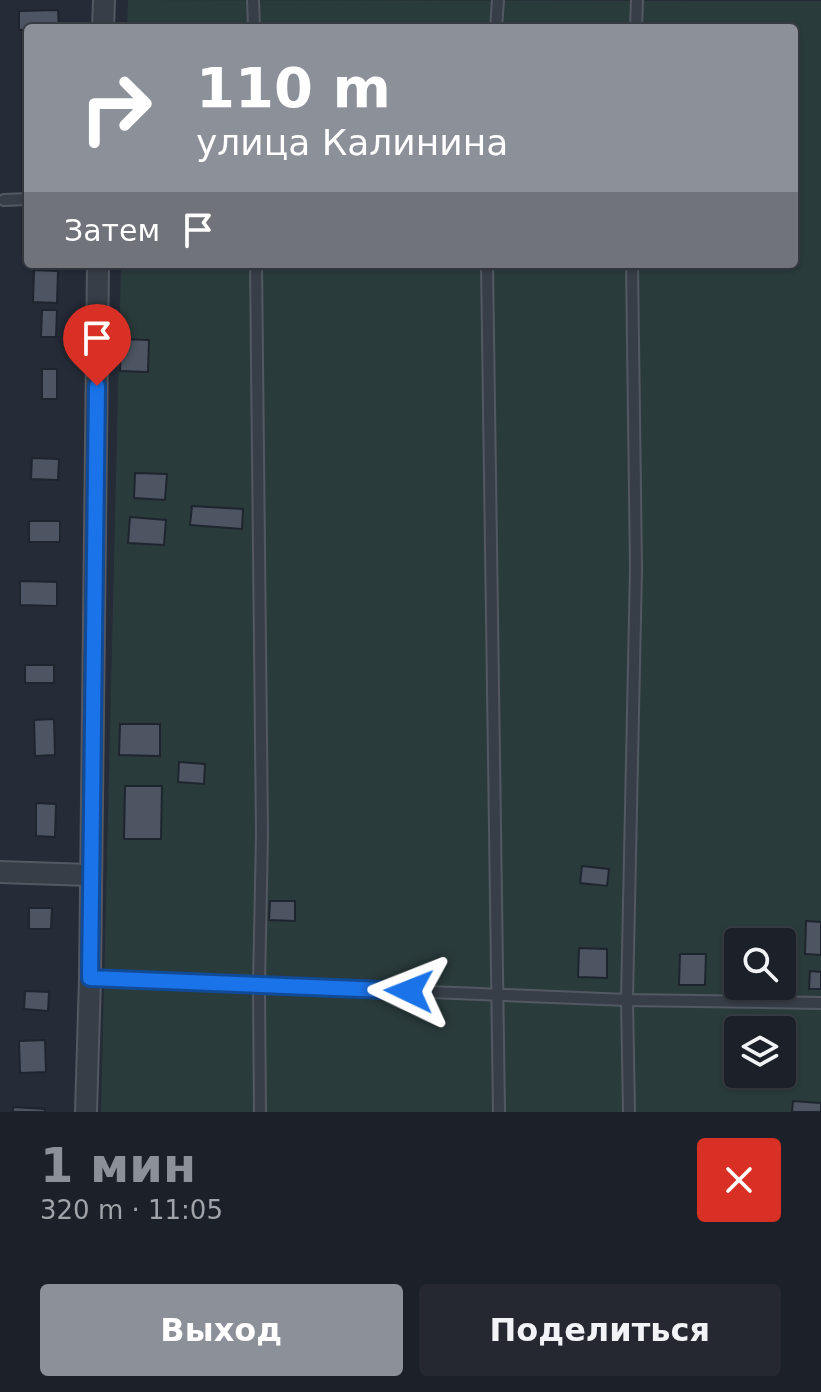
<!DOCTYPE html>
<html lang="ru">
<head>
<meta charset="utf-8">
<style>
	:root { --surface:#1c2029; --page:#252831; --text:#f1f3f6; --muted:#a0a3a8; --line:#3a3e46; --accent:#8c9099 }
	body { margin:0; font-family:"DejaVu Sans",sans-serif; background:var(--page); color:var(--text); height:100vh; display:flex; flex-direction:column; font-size:30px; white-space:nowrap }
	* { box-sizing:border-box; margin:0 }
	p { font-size:26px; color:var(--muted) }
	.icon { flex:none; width:44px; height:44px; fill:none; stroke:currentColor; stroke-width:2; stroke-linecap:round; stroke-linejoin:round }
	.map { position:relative; height:1112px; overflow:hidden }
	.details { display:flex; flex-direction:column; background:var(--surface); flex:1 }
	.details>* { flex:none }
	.hud { position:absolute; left:24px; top:24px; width:774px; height:244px; border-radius:8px; box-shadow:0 2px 6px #0004,0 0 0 2px var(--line); background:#8c9099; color:#fff; overflow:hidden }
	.buttons { position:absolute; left:724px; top:928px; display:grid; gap:16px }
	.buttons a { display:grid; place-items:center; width:72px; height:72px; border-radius:8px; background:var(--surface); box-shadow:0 2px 6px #0004,0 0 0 2px var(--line); font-size:40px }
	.pin { position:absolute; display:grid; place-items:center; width:68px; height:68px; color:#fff; margin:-82px -34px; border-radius:50% 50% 50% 0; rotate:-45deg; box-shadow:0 0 8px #0007 }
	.pin .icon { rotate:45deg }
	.me { position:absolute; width:88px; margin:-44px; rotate:272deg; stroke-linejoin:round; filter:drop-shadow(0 0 6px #0008) }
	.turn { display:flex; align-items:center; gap:28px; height:168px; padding:0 40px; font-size:36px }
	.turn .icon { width:104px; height:104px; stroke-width:2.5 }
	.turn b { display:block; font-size:56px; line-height:68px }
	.then { display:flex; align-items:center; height:76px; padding:0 40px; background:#0003; gap:16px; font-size:30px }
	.round { display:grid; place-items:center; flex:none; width:84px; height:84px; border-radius:8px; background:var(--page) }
	.head { display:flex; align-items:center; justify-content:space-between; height:136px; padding:0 40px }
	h1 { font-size:48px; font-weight:700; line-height:60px; color:var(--accent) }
	.button { display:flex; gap:16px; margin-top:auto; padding:16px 40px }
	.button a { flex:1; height:92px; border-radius:8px; background:var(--accent); color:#fff; font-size:32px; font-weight:700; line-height:92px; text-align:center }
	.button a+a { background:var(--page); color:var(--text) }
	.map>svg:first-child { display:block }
</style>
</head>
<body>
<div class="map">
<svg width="821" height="1112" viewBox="0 0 821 1112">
	<rect width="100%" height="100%" fill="#252b37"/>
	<path fill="#2a3b3c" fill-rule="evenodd" d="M128,0L821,1V1112H101L121,264H794V28H127ZM738,942H782V986H738ZM738,1030H782V1074H738Z"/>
	<g fill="#4d5562" stroke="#1f252e" stroke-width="2">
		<path d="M58,10L59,28L19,30V11Z"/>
		<path d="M34,270L58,271L57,303L33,302Z"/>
		<path d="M42,310H57L56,337H41Z"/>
		<path d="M121,339L149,340L148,372L120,371Z"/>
		<rect x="42" y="369" width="15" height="30"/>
		<path d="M32,458L59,459L58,480L31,479Z"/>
		<path d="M135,473L167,474L165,500L134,498Z"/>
		<path d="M192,506L243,509L242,529L190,525Z"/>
		<path d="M130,517L166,520L164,545L128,543Z"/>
		<rect x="29" y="521" width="31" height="21"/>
		<path d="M20,581L57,582V606L20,605Z"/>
		<rect x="25" y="665" width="29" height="18"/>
		<path d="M54,719L55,755L35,756L34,720Z"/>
		<path d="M120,724H160V756L119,755Z"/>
		<path d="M179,762L205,764L204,784L178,782Z"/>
		<path d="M125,786H162L161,839H124Z"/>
		<path d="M36,803L56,804L55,837L36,836Z"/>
		<path d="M582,866L609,869L607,886L580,883Z"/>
		<path d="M270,901H295V921L269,920Z"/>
		<path d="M29,908H52L51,929H29Z"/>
		<path d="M806,921L821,922V955L805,954Z"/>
		<path d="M579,948L607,949V978L578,977Z"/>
		<path d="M680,954H706L705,985H679Z"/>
		<path d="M810,971L821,972V989H809Z"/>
		<path d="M25,991L49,992L48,1011L24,1009Z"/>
		<path d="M45,1040L46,1072L20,1073L19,1041Z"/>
		<path d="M793,1101L821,1103V1112H792Z"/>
		<path d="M13,1107L45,1109V1112H13Z"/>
	</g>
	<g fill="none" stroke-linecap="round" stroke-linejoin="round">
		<defs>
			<g id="lane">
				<path d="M253,0L254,28"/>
				<path d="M496,28L498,0"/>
				<path d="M636,28L637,0"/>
				<path d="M4,200L28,199"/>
				<path d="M256,264L262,835L259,985L260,1112"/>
				<path d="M487,264L499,1112"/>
				<path d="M90,978L627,1000L821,1003"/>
				<path d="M629,1112L627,1000L636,569L632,264"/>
			</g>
			<g id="street">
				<path d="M103,28L104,0"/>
				<path d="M0,872L89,875"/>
				<path d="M86,1112L90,978L98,264"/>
			</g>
		</defs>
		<use href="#lane" stroke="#535862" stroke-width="14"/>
		<use href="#street" stroke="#535862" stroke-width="24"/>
		<use href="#lane" stroke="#383e47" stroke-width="10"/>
		<use href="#street" stroke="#383e47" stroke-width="20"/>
	</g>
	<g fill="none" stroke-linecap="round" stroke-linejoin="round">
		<defs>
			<path id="route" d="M97,386L90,978L409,991"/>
		</defs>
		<use href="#route" stroke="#114b97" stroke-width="20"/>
		<use href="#route" stroke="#1a73e8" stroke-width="14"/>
	</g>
</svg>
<div class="buttons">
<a><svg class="icon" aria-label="search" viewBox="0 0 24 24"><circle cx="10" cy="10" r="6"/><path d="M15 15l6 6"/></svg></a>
<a><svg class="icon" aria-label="layers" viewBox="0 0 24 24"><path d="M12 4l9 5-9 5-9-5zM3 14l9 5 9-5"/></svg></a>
</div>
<div class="pin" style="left:97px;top:386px;background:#d93025"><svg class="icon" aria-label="arrive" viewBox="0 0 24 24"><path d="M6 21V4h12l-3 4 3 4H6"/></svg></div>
<svg class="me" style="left:409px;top:991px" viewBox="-20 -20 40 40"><path d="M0-17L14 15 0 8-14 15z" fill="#1a73e8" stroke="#fff" stroke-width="4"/></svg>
<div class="hud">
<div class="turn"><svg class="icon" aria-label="right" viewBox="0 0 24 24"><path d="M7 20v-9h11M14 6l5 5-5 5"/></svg><div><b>110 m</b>улица Калинина</div></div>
<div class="then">Затем<svg class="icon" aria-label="arrive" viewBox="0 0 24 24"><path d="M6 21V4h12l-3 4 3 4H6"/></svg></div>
</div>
</div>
<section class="details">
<div class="head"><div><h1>1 мин</h1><p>320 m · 11:05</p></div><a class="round" style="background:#d93025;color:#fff"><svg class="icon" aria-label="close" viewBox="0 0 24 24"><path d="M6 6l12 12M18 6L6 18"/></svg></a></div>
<div class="button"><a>Выход</a><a>Поделиться</a></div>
</section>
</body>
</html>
